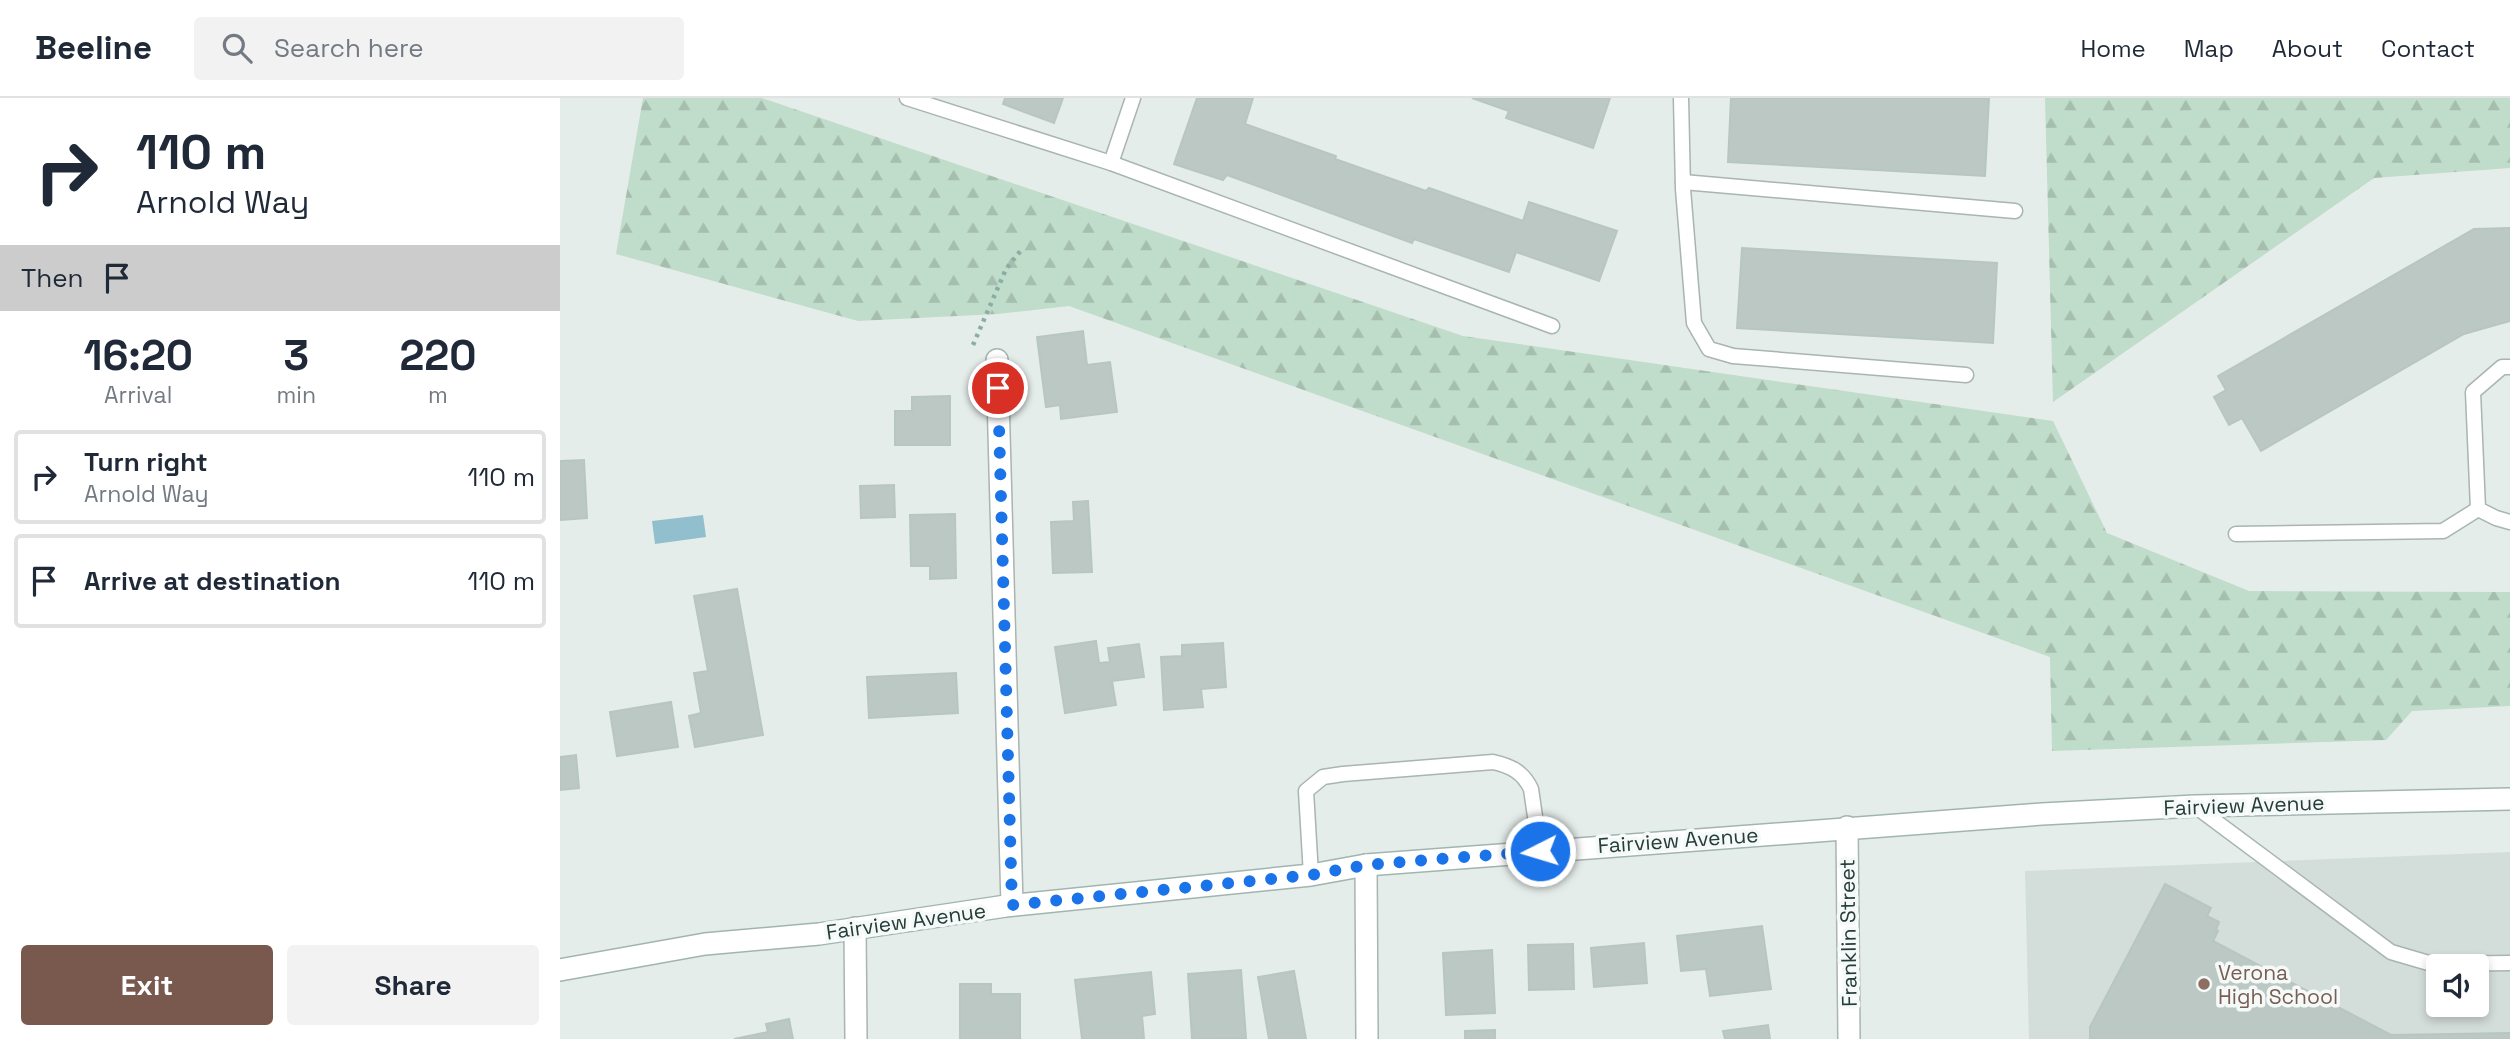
<!DOCTYPE html>
<html lang="en">
<head>
<meta charset="utf-8">
<style>
	:root { --surface:#fff; --page:#f2f2f3; --text:#1f2937; --muted:#747a83; --line:#e0e1e3; --accent:#79584e }
	body { margin:0; font-family:"Space Grotesk",sans-serif; background:var(--page); color:var(--text); height:100vh; display:flex; flex-direction:column; font-size:26px; white-space:nowrap }
	* { box-sizing:border-box; margin:0 }
	p { font-size:23px; color:var(--muted) }
	.icon { flex:none; width:38px; height:38px; fill:none; stroke:currentColor; stroke-width:2; stroke-linecap:round; stroke-linejoin:round }
	.map { position:relative; flex:1; overflow:hidden }
	.details { display:flex; flex-direction:column; background:var(--surface); width:560px }
	.details>* { flex:none }
	.guide { background:#fff; color:var(--text); overflow:hidden }
	.tools { position:absolute; left:1866px; top:856px; display:grid; gap:14px }
	.tools a { display:grid; place-items:center; width:63px; height:63px; border-radius:7px; background:var(--surface); box-shadow:0 4px 10px #0003; font-size:35px }
	.pin { position:absolute; display:grid; place-items:center; width:60px; height:60px; color:#fff; margin:-30px; border:4px solid #fff; border-radius:50%; box-shadow:0 2px 7px #0007 }
	.me { position:absolute; width:77px; margin:-38px; rotate:265deg; stroke-linejoin:round; filter:drop-shadow(0 0 5px #0008) }
	.turn { display:flex; align-items:center; gap:24px; height:147px; padding:0 21px; font-size:32px }
	.turn .icon { width:91px; height:91px; stroke-width:2.5 }
	.turn b { display:block; font-size:49px; line-height:60px }
	.then { display:flex; align-items:center; height:66px; padding:0 21px; background:#0003; gap:14px; font-size:26px }
	.eta { display:flex; justify-content:space-evenly; align-items:center; height:119px; text-align:center }
	.eta b { font-size:42px; font-weight:600; line-height:49px }
	.action { display:flex; gap:14px; margin-top:auto; padding:14px 21px }
	.action a { flex:1; height:80px; border-radius:7px; background:var(--accent); color:#fff; font-size:28px; font-weight:600; line-height:80px; text-align:center }
	.action a+a { background:var(--page); color:var(--text) }
	ul { padding:0; list-style:none }
	li { display:flex; align-items:center; gap:21px; height:94px; margin:0 14px 10px; padding:0 7px; border:4px solid var(--line); border-radius:7px }
	li div { flex:1 }
	li b { display:block; font-size:26px }
	li em { font-style:normal }
	header { display:flex; align-items:center; gap:42px; box-sizing:border-box; height:98px; padding:0 35px; background:var(--surface); border-bottom:2px solid var(--line) }
	header strong { font-size:33px }
	nav { display:flex; gap:38px; margin-inline-start:auto; font-size:24px }
	.search { width:490px; height:63px; background:var(--page); display:flex; align-items:center; gap:18px; box-sizing:border-box; padding:0 24px; border-radius:7px; color:var(--muted); font-size:26px }
	main { display:flex; flex:1; min-height:0 }
	.map>svg:first-child { display:block }
</style>
</head>
<body>
<header>
<strong>Beeline</strong>
<div class="search"><svg class="icon" aria-label="search" viewBox="0 0 24 24"><circle cx="10" cy="10" r="6"/><path d="M15 15l6 6"/></svg>Search here</div>
<nav><a>Home</a><a>Map</a><a>About</a><a>Contact</a></nav>
</header>
<main>
<section class="details">
<div class="guide">
<div class="turn"><svg class="icon" aria-label="right" viewBox="0 0 24 24"><path d="M7 20v-9h11M14 6l5 5-5 5"/></svg><div><b>110 m</b>Arnold Way</div></div>
<div class="then">Then<svg class="icon" aria-label="arrive" viewBox="0 0 24 24"><path d="M6 21V4h12l-3 4 3 4H6"/></svg></div>
</div>
<div class="eta">
<div><b>16:20</b><p>Arrival</p></div>
<div><b>3</b><p>min</p></div>
<div><b>220</b><p>m</p></div>
</div>
<ul>
<li><svg class="icon" aria-label="right" viewBox="0 0 24 24"><path d="M7 20v-9h11M14 6l5 5-5 5"/></svg><div><b>Turn right</b><p>Arnold Way</p></div><em>110 m</em></li>
<li><svg class="icon" aria-label="arrive" viewBox="0 0 24 24"><path d="M6 21V4h12l-3 4 3 4H6"/></svg><div><b>Arrive at destination</b></div><em>110 m</em></li>
</ul>
<div class="action"><a>Exit</a><a>Share</a></div>
</section>
<div class="map">
<svg width="1950" height="941" viewBox="0 0 1950 941">
	<defs>
		<pattern id="forest-firs" width="22" height="20" patternUnits="userSpaceOnUse" patternTransform="scale(1.75)"><rect width="22" height="20" fill="#c0dcca"/><path d="M5 1l3.5 6h-7zM16 11l3.5 6h-7z" fill="#a5beae"/></pattern>
	</defs>
	<rect width="100%" height="100%" fill="#e5edea"/>
	<path fill="#d3ddd9" fill-rule="evenodd" d="M1950,754V941H1469L1465,773ZM1878,868H1916V906H1878Z"/>
	<g fill="url(#forest-firs)">
		<path d="M83,0H202L903,238L1493,323L1547,435L1689,493L1950,494V608L1852,613L1826,642L1492,653L1490,559L509,208L437,216L298,223L56,156Z"/>
		<path d="M1485,0H1950V70L1814,80L1493,304Z"/>
	</g>
	<path fill="#92bfcd" d="M143,417L146,439L95,446L92,423Z"/>
	<g fill="#bbc8c3" stroke="#b8c6c1" stroke-width="2">
		<path d="M445,0H503L494,25L443,6Z"/>
		<path d="M637,0H693L685,26L776,58L775,61L866,93L869,90L963,123L969,104L1057,133L1039,183L956,154L949,174L854,141L852,145L667,77L663,82L614,66Z"/>
		<path d="M912,0H1050L1033,50L946,20L949,13Z"/>
		<path d="M1171,0H1429L1425,78L1168,64Z"/>
		<path d="M1950,130V223L1904,236L1701,353L1682,320L1669,327L1654,299L1666,292L1658,278L1914,131Z"/>
		<path d="M1182,150L1437,165L1433,245L1177,230Z"/>
		<path d="M523,233L527,267L550,264L557,314L501,321L500,307L486,309L477,239Z"/>
		<path d="M390,298V347H335V313H352V299Z"/>
		<path d="M24,362L27,420L0,422V363Z"/>
		<path d="M334,387L335,419L301,420L300,388Z"/>
		<path d="M528,403L532,474L493,475L491,424L514,423L513,404Z"/>
		<path d="M395,416L396,480L370,481V468H351L350,417Z"/>
		<path d="M177,491L203,637L135,649L129,618L141,615L134,575L148,573L134,498Z"/>
		<path d="M536,543L539,565L550,564L548,550L579,546L584,579L552,583L556,607L505,615L495,549Z"/>
		<path d="M663,545L666,589L641,591L643,609L604,612L601,559L622,558V547Z"/>
		<path d="M396,575L398,615L309,620L307,579Z"/>
		<path d="M111,604L118,649L57,658L50,614Z"/>
		<path d="M16,657L19,690L0,692V659Z"/>
		<path d="M1605,786L1651,810L1647,818L1659,824L1656,832L1658,833L1653,843L1831,937L1950,935V941H1530V929Z"/>
		<path d="M1202,828L1211,891L1150,898L1146,871L1121,873L1117,838Z"/>
		<path d="M1084,845L1087,885L1034,889L1031,850Z"/>
		<path d="M1013,846L1014,891L969,892L968,847Z"/>
		<path d="M932,852L935,915L886,917L883,855Z"/>
		<path d="M681,872L686,940L632,941L628,876Z"/>
		<path d="M734,873L746,941H709L698,879Z"/>
		<path d="M591,874L595,916L582,918L584,941H522L515,882Z"/>
		<path d="M400,886H431V896H460V941H400Z"/>
		<path d="M229,921L233,941H174L208,934L206,926Z"/>
		<path d="M1208,927L1210,941H1165L1163,933Z"/>
		<path d="M935,932V941H905V933Z"/>
	</g>
	<g fill="none" stroke-linecap="round" stroke-linejoin="round">
		<defs>
			<g id="service">
				<path d="M347,0L551,65L992,228"/>
				<path d="M1121,0L1123,91L1134,225L1149,251L1173,258L1406,277"/>
				<path d="M551,65L573,0"/>
				<path d="M1123,84L1455,113"/>
				<path d="M1918,411L1913,294L1942,269H1950"/>
				<path d="M1918,411L1936,420L1950,424"/>
				<path d="M1676,436L1883,433L1918,411"/>
				<path d="M1635,708L1831,854L1872,866L1950,865"/>
				<path d="M751,777L746,693L763,679L783,676L933,664C951,668 963,674 971,691L980,753"/>
			</g>
			<g id="minor">
				<path d="M437,262L452,807"/>
				<path d="M1287,729L1289,941"/>
				<path d="M806,767L807,941"/>
				<path d="M295,830L296,941"/>
			</g>
			<path id="secondary" d="M0,872L145,846L259,836L446,808L751,777L806,767L1482,716L1635,708L1950,701"/>
		</defs>
		<use href="#service" stroke="#a8b5b1" stroke-width="17"/>
		<use href="#minor" stroke="#a8b5b1" stroke-width="24"/>
		<use href="#secondary" stroke="#a1b5af" stroke-width="24"/>
		<path stroke="#88aea5" stroke-width="4.5" stroke-dasharray="3.5 5" stroke-linecap="butt" d="M413,247L446,171L462,151"/>
		<use href="#service" stroke="#fff" stroke-width="14"/>
		<use href="#minor" stroke="#fff" stroke-width="21"/>
		<use href="#secondary" stroke="#fff" stroke-width="21"/>
	</g>
	<g fill="none" stroke-linecap="round" stroke-linejoin="round">
		<path stroke="#1a73e8" stroke-width="12" stroke-dasharray="0 21.6" d="M438,290L452,807L751,777L806,767L980,753"/>
	</g>
	<circle fill="#8d6e63" stroke="#f5faf8" stroke-width="2.5" cx="1644" cy="886" r="7"/>
	<g text-anchor="middle" dominant-baseline="central" stroke-width="7" stroke-linejoin="round" paint-order="stroke">
		<g font-size="21" fill="#263d39" stroke="#f5faf8">
			<text transform="translate(1684 707) rotate(-2)">Fairview Avenue</text>
			<text transform="translate(1118 742) rotate(-4)">Fairview Avenue</text>
			<text transform="translate(346 823) rotate(-8)">Fairview Avenue</text>
			<text transform="translate(1288 835) rotate(-91)">Franklin Street</text>
		</g>
		<g font-size="21" fill="#785e54" stroke="#f5faf8" text-anchor="start">
			<text x="1658" y="874">Verona<tspan x="1658" dy="24">High School</tspan></text>
		</g>
	</g>
</svg>
<div class="tools">
<a><svg class="icon" aria-label="sound" viewBox="0 0 24 24"><path d="M4 9h4l5-4v14l-5-4H4zM17 9q2 3 0 6"/></svg></a>
</div>
<div class="pin" style="left:438px;top:290px;background:#d93025"><svg class="icon" aria-label="arrive" viewBox="0 0 24 24"><path d="M6 21V4h12l-3 4 3 4H6"/></svg></div>
<svg class="me" style="left:980px;top:753px" viewBox="-20 -20 40 40"><circle r="17" fill="#1a73e8" stroke="#fff" stroke-width="3"/><path d="M0-11L8 9 0 5-8 9z" fill="#fff"/></svg>
</div>
</main>
</body>
</html>
